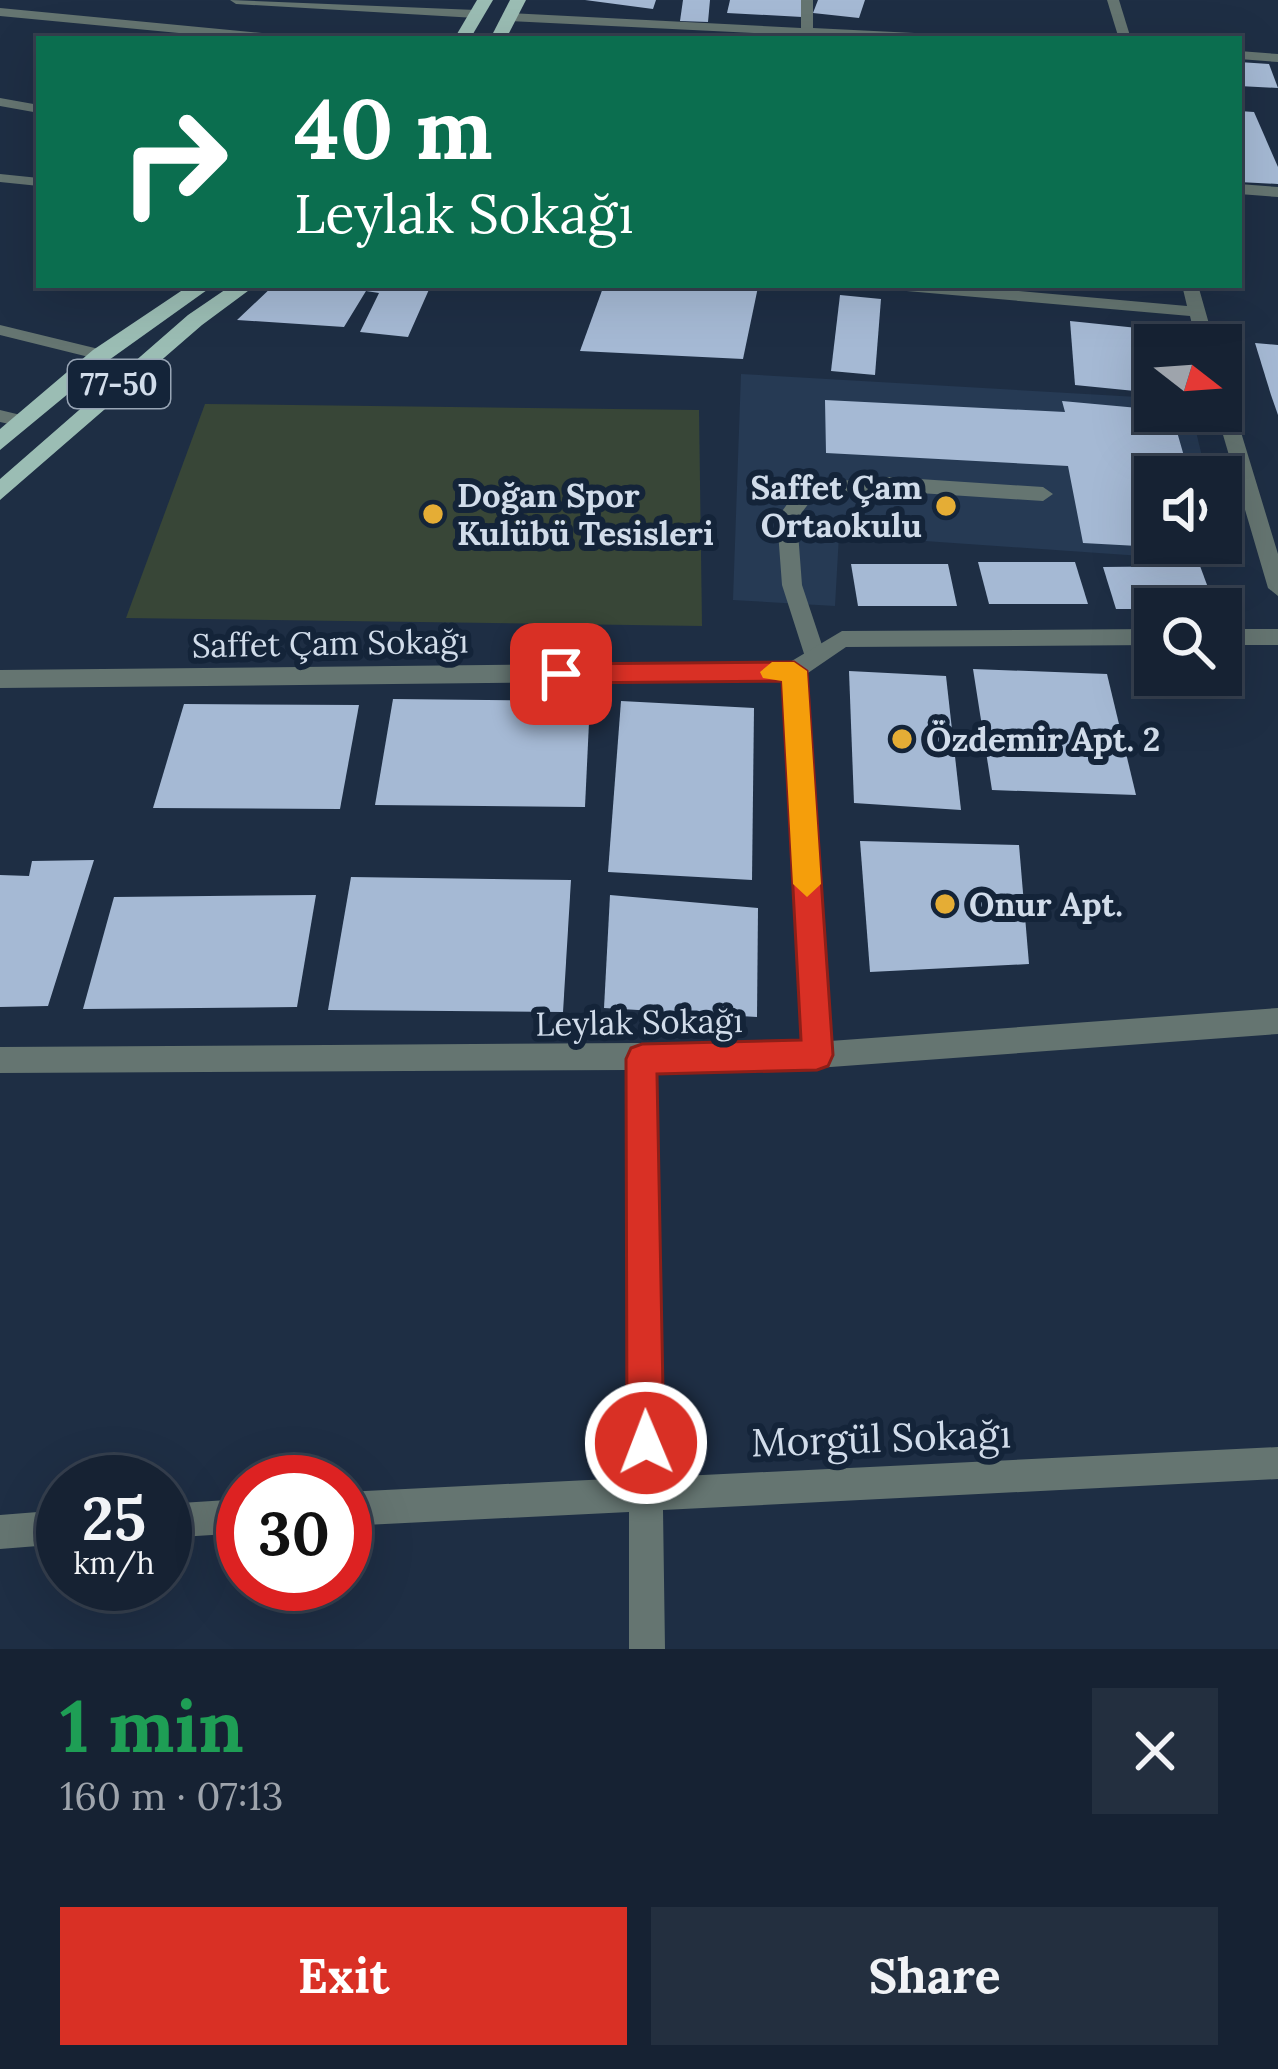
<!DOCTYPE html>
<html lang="en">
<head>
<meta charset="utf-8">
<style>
	:root { --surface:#162233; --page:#232f3f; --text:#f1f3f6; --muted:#9ea4ac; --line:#353f4e; --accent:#d93025 }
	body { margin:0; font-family:Lora,serif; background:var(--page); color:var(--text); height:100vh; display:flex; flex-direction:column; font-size:45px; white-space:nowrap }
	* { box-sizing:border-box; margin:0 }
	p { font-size:39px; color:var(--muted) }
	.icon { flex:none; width:66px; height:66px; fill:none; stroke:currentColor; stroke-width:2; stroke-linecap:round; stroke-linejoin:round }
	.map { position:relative; height:1649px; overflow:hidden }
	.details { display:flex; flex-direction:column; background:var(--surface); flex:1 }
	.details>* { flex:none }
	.banner { position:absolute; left:36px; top:36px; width:1206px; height:252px; border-radius:0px; box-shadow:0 12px 48px #0002,0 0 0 3px var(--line); background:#0b6e4f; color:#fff; overflow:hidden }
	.needle { width:78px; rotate:107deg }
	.buttons { position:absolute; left:1134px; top:324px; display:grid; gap:24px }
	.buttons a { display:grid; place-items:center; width:108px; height:108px; border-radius:0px; background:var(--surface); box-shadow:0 12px 48px #0002,0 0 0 3px var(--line); font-size:60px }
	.speed { position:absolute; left:36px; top:1455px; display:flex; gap:24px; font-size:60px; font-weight:700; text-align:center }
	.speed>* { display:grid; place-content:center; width:156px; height:156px; border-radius:50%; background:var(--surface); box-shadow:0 12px 48px #0002,0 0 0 3px var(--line); line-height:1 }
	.speed small { font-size:30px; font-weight:400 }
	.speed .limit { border:18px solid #d22; background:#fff; color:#111 }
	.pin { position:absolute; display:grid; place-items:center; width:102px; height:102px; color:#fff; margin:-51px; border-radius:24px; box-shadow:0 6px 18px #0006 }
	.me { position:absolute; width:132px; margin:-66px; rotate:359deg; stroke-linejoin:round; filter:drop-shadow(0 0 9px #0008) }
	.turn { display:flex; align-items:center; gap:42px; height:252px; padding:0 60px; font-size:54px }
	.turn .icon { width:156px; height:156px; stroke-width:2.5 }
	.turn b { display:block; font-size:84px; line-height:102px }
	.round { display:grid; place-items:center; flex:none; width:126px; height:126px; border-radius:0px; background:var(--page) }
	.head { display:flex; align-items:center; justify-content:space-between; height:204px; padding:0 60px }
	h1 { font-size:72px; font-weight:700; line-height:90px; color:#1e9e55 }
	.action { display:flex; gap:24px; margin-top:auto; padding:24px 60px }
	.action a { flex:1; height:138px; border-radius:0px; background:var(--accent); color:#fff; font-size:48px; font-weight:700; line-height:138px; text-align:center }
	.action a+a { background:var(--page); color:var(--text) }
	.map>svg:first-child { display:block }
</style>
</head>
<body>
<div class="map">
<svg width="1278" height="1649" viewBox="0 0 1278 1649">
	<rect width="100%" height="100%" fill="#1e2e44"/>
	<path fill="#263a54" d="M741,374L1155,398V411H1191L1207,477H1155V543H1221V535L1228,562L839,535L835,606L733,600Z"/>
	<path fill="#384637" d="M205,404L699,410L702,626L126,618Z"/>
	<g fill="#a5b9d4">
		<path d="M585,0H656L653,9Z"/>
		<path d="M683,0H710L708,22L680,21Z"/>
		<path d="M730,0H803L802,17L727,13Z"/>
		<path d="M818,0H865L859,18L813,13Z"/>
		<path d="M1239,62L1269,64L1278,88L1239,86Z"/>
		<path d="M1239,111L1254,112L1278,167V184L1239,182Z"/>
		<path d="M274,285H431L408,337L360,332L379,293L366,291L344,327L237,320Z"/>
		<path d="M604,285L758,287L743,359L580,351Z"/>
		<path d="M840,295L881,299L875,375L831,371Z"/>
		<path d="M1070,321L1157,330L1155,393L1075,385Z"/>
		<path d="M1255,343L1278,345V415L1271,395Z"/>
		<path d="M825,400L1065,412L1062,401L1171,411L1190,477H1155V543H1209L1211,550L1083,543L1068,466L826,453Z"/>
		<path d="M978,562H1075L1088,604H989Z"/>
		<path d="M851,564H948L957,606H858Z"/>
		<path d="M1200,566L1216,609H1116L1103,567Z"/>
		<path d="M973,669L1107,674L1136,795L992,790Z"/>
		<path d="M849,671L946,676L961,810L854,803Z"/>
		<path d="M393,699L590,701L585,807L375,805Z"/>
		<path d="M621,701L754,708L752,880L608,872Z"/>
		<path d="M184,704L359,705L340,809L153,808Z"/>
		<path d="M860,841L1019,845L1029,964L870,972Z"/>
		<path d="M94,860L48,1006L0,1007V875L29,876L32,861Z"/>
		<path d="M351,877L571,880L563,1012L328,1010Z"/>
		<path d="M316,895L297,1007L83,1009L114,897Z"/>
		<path d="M610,895L758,908L757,1017L604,1008Z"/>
	</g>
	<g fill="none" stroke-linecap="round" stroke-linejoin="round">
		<path fill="#657571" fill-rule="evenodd" d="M889,477L1043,487L1053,494L1043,501L889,491L815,495L797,519L802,585L826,657L815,665L807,663L782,585L777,518L802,484Z"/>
		<g fill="#657571" fill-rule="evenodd">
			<path d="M230,0L476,10L482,14L476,18L236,4Z"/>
			<path d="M801,0H813V28L955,35L961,39H876L509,21L503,17L509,13L801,28Z"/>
			<path d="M1107,0H1119L1131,39H1119Z"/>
			<path d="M0,8L283,35L289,39H242L0,16Z"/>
			<path d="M1239,51L1278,54V62L1239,59Z"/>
			<path d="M0,98L39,105V113L0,106Z"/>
			<path d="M0,174L39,178V186L0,182Z"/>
			<path d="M1239,184L1278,187V197L1239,194Z"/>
			<path d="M887,285H950L1187,306L1182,285H1198L1215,345H1197L1190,316L895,290Z"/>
			<path d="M0,325L107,351L110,355L101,360L0,335Z"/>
			<path d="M1221,390L1230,396L1278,554V596L1268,588L1216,411H1221Z"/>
			<path d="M0,410L29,417L32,421L23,427L0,422Z"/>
			<path d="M1155,629V645L846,647L805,675L830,1041L1278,1008V1034L817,1068L656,1069L662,1477L1278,1447V1479L663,1510L665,1649H629V1512L345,1526V1492L629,1478L628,1070L0,1073V1047L803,1042L784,680L0,688V670L790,662L842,631Z"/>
			<rect x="1221" y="629" width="57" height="16"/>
			<path d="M243,1499V1533L165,1538V1504Z"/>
			<path d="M63,1510V1544L0,1549V1515Z"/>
		</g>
		<g fill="#9bbdb4" fill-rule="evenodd">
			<path d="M477,0H493L470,39H454Z"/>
			<path d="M510,0H526L506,39H490Z"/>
			<path d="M190,285H214L109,360L0,450V429L93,350Z"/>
			<path d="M232,285H256L202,325L0,500V479L188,315Z"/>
		</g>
	</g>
	<path fill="#d93025" stroke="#8d1f18" stroke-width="3" d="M794,662L807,671L833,1055L828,1066L817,1070L657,1074L664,1443L659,1456L646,1461L632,1456L627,1443L626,1059L631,1048L642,1044L801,1040L782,681L561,683L548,674L561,664Z"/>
	<path fill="#f59e0b" d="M772,662H794L807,671L821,884L807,897L793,884L782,681L763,678L760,672Z"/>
	<g fill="#e5ad35" stroke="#142439" stroke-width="4.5">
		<circle cx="946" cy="506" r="12"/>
		<circle cx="433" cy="514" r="12"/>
		<circle cx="902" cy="739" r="12"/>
		<circle cx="945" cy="904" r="12"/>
	</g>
	<g text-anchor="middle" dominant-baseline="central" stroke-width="12" stroke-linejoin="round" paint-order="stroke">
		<rect fill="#142439" stroke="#98a5b5" stroke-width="3" x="68" y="360" width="102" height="48" rx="9"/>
		<g font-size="30" font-weight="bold" fill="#d1dcea">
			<text x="119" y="384">77-50</text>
		</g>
		<g font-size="33" font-weight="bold" fill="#d1dcea" stroke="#142439" text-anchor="start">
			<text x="922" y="487" text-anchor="end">Saffet Çam<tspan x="922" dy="38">Ortaokulu</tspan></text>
			<text x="457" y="495">Doğan Spor<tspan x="457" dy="38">Kulübü Tesisleri</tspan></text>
			<text x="926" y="739">Özdemir Apt. 2</text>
			<text x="969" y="904">Onur Apt.</text>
		</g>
		<g font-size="33" fill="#d1dcea" stroke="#142439">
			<text transform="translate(330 643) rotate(-1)">Saffet Çam Sokağı</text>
			<text transform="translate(639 1022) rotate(-1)">Leylak Sokağı</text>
		</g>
		<g font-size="39" fill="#d1dcea" stroke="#142439">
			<text transform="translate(881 1438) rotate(-2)">Morgül Sokağı</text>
		</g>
	</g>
</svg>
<div class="buttons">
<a><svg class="needle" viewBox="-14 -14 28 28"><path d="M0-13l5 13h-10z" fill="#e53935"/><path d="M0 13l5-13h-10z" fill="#9ea4ac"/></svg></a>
<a><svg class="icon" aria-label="sound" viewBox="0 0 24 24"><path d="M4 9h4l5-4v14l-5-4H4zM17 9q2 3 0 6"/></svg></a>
<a><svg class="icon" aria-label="search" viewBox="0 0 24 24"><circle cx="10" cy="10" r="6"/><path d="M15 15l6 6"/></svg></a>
</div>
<div class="speed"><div>25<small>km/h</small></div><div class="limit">30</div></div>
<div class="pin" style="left:561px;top:674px;background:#d93025"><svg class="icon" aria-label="arrive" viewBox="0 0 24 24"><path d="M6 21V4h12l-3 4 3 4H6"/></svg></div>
<svg class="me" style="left:646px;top:1443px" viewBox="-20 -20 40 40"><circle r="17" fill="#d93025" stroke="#fff" stroke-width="3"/><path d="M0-11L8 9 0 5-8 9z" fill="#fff"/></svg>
<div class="banner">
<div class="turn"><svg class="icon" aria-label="right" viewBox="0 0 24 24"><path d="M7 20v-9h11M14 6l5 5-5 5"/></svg><div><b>40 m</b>Leylak Sokağı</div></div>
</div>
</div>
<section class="details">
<div class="head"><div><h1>1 min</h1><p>160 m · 07:13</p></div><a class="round"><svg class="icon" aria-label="close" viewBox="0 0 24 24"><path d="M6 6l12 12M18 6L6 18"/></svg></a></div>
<div class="action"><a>Exit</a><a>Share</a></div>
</section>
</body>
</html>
